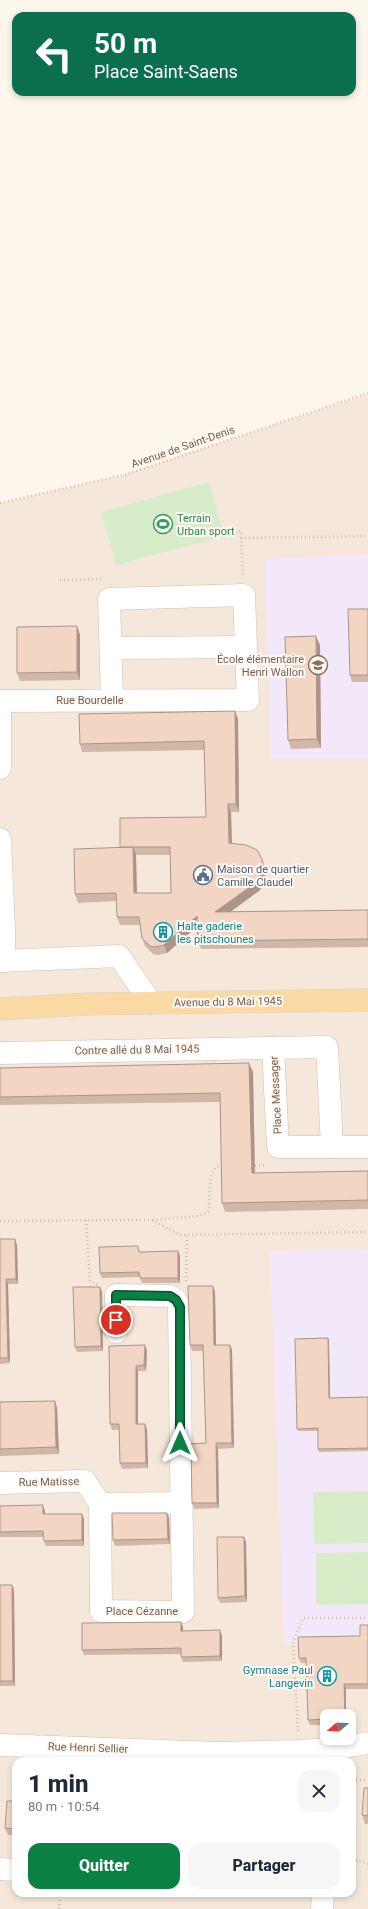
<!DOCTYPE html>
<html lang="fr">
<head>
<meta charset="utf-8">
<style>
	:root { --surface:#fff; --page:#f6f6f7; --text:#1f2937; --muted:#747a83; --accent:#0b8043 }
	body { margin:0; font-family:Roboto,sans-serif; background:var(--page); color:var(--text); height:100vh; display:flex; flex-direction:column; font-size:15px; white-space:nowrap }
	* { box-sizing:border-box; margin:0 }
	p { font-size:13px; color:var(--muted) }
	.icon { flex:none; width:22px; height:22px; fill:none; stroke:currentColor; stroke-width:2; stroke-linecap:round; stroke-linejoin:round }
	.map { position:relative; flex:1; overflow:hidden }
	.drawer { position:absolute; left:12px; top:1757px; width:344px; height:140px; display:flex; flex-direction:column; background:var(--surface); border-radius:12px; box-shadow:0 2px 6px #0003 }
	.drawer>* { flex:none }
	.hud { position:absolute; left:12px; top:12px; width:344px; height:84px; border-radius:12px; box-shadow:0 2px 6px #0003; background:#0b6e4f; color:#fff; overflow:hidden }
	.needle { width:26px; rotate:251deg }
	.fabs { position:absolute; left:320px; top:1709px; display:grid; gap:8px }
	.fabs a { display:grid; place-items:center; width:36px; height:36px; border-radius:8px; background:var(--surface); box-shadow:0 2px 6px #0003; font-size:20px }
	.pin { position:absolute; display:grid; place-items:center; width:34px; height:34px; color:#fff; margin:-17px; border:2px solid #fff; border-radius:50%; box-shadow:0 1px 4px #0007 }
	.me { position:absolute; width:44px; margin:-22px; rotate:0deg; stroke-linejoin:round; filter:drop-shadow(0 0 3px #0008) }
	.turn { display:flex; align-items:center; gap:14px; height:84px; padding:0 16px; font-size:18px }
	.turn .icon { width:52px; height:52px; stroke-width:2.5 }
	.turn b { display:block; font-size:28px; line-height:34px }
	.round { display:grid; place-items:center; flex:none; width:42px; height:42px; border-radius:12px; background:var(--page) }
	.headline { display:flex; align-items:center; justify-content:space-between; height:68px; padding:0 16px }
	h1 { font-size:24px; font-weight:800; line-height:30px }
	.action { display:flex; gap:8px; margin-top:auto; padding:8px 16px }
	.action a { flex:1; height:46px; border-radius:12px; background:var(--accent); color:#fff; font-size:16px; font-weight:800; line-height:46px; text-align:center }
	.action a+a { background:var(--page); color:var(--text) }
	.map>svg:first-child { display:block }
</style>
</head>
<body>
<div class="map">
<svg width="368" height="1909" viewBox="0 0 368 1909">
	<rect width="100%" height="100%" fill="#fdf6ec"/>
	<path fill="#f5e8da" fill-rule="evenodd" d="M368,394V1909H0V503L119,476ZM327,1716H349V1738H327ZM16,1761H352V1893H16Z"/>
	<g fill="#f3e8fa">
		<path d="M368,555V759H271L265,558Z"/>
		<path d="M368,1249V1689H346V1716H327V1725H310L308,1663L300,1643H284L270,1251Z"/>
	</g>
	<g fill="#d8ecc9">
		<path d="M209,482L224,536L116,565L101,512Z"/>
		<path d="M368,1491V1543L314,1544L313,1492Z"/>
		<path d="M368,1552V1604L316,1605V1553Z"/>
	</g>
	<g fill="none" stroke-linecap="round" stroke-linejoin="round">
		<defs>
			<g id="minor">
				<path d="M111,648L246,647"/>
				<path d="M0,768V701L248,700L244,595L109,599L112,700"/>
				<path d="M0,839L4,930V961"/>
				<path d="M0,961L119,956L151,1003"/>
				<path d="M273,1048L278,1147H368"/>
				<path d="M0,1053L327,1047L332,1147"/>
				<path d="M0,1483L85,1481L100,1504L181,1503"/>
				<path d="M100,1504L101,1611L183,1612L179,1307L176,1300L170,1296L116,1295V1332"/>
				<path d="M0,1745L219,1753L299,1751L330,1749L368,1743"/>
				<path d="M0,1869L16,1870"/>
				<path d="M322,1909L323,1893"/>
			</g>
			<path id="major" d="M0,1009L88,1004L368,1000"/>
		</defs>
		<use href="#minor" stroke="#d1beb0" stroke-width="23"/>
		<use href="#major" stroke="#dad1cd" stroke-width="23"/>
		<g stroke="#d9b8a5" stroke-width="2.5" stroke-dasharray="1 3" stroke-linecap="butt">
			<path d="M0,503L128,474L368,393"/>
			<path d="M224,536L241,531L243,575"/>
			<path d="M241,538L368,536"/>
			<path d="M60,580L101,579"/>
			<path d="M251,1166L266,1165"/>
			<path d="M86,1220L90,1281L98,1285"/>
			<path d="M153,1220L199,1216L208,1212C212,1198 206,1179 216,1167L224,1166"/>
			<path d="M0,1221L152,1220L180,1235L368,1232"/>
			<path d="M186,1281L187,1235"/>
			<path d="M298,1731L293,1643L303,1618H368"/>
			<path d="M352,1780H368"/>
			<path d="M352,1859L368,1864"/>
			<path d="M59,1909L60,1893"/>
		</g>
		<use href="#minor" stroke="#fff" stroke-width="22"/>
		<use href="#major" stroke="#fbd9a5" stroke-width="22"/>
	</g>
	<g fill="#d1b7a8" fill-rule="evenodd">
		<path d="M368,609V682H352L350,675Z"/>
		<path d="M77,626L80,635V680L20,681L17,673Z"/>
		<path d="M320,645L321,748L291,749L288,740Z"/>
		<path d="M235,711L238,719L239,812H231L232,843L265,867L266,879L260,890L230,912L368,910V947L201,949L198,941L197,926L167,953L158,955L153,954L145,946L142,938L140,925H120L117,917V901L78,903L75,894L120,847L206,817L204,750L82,752L80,744ZM136,855H171V893H137Z"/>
		<path d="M0,1068L253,1072L255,1173L368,1171V1209L225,1212L222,1203L220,1102L0,1105Z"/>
		<path d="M0,1239L17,1245L18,1284H8L10,1363L0,1364Z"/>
		<path d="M140,1252L180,1256V1283H142L140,1277L102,1278L100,1273Z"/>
		<path d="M213,1286L215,1292L216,1345H230L232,1350L234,1448L218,1449L219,1508L194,1509L192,1503L206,1443L203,1351H192L190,1345Z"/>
		<path d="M100,1287L102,1292L103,1351L77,1352L75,1347Z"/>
		<path d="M329,1341L330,1398L368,1397V1451L319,1452L318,1449V1431H298L297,1429Z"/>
		<path d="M109,1346L147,1351L146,1371H138V1424L147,1429L148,1468L122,1469L120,1463L119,1430H112L110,1424Z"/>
		<path d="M55,1401L57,1408L59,1454L0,1456V1402Z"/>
		<path d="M0,1506L45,1511V1514L84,1519V1546H46L44,1541V1537H0Z"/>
		<path d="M167,1513L169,1518L170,1544L115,1546L113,1540Z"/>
		<path d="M244,1537L246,1542L247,1602L220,1603L218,1598Z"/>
		<path d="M0,1585H12L14,1590L15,1686H0Z"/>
		<path d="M181,1622L183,1627V1631L222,1636V1661L183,1662L181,1657V1654L84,1655L82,1650Z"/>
		<path d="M368,1625V1689H346V1716H327V1725H310L308,1720L307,1663H301L299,1658L360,1636Z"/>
		<path d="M368,1788V1824H365L362,1815Z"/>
		<path d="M16,1801V1835H8L5,1828Z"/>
	</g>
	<g fill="#aa9588">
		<path d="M77,626L80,635V680L77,672Z"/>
		<path d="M316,636L320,645L321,748L317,739Z"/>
		<path d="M235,711L238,719L239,812L236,804Z"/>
		<path d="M228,804L231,812L232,851L229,843Z"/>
		<path d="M133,847L136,855L137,901L134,893Z"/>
		<path d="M262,859L265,867L266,879L260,890L218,921L215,912Z"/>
		<path d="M197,916L200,924L167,953L164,945Z"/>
		<path d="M249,1063L253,1072L255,1182L252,1173Z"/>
		<path d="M15,1239L17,1245L18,1284L16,1279Z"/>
		<path d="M178,1251L180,1256V1283L178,1278Z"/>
		<path d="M6,1279L8,1284L10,1363L8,1358Z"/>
		<path d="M213,1286L215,1292L216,1350L214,1345Z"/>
		<path d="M100,1287L102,1292L103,1351L101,1346Z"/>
		<path d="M328,1338L329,1341L330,1401L329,1398Z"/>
		<path d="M145,1345L147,1351L146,1371L144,1365Z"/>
		<path d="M230,1345L232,1350L234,1448L232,1443Z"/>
		<path d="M136,1366L138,1371V1430L136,1424Z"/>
		<path d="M55,1401L57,1408L59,1454L56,1447Z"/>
		<path d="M145,1424L147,1429L148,1468L146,1463Z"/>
		<path d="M216,1443L218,1449L219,1508L217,1503Z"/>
		<path d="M43,1505L45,1511V1519L43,1514Z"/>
		<path d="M167,1513L169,1518L170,1544L168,1539Z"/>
		<path d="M82,1514L84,1519V1546L82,1540Z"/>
		<path d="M244,1537L246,1542L247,1602L245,1596Z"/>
		<path d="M12,1585L14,1590L15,1686L13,1681Z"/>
		<path d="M181,1622L183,1627V1636L181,1631Z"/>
		<path d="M220,1630L222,1636V1661L220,1656Z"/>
		<path d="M344,1684L346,1689V1716H345Z"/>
	</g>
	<g fill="#f3d5c3" stroke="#aa9588" fill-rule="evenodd">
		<path d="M348,609H368V675H350Z"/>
		<path d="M77,626V672L17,673V627Z"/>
		<path d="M316,636L317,739L288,740L285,637Z"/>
		<path d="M235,711L236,804H228L229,843L246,845L257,850L262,859L263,871L257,882L215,912L368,910V939L198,941L197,916L164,945L155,947L150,946L142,938L139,917H117L116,893L75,894L74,849L133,847H120V818L206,817L204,741L80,744L79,714ZM133,847H170L171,893H134Z"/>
		<path d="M249,1063L252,1173L368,1171V1200L222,1203L220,1093L0,1097V1068Z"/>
		<path d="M0,1239H15L16,1279H6L8,1358H0Z"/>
		<path d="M138,1246L139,1252L178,1251V1278H140L139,1272L100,1273L99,1247Z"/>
		<path d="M188,1286H213L214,1345H230L232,1443H216L217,1503H192L191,1444L206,1443L203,1345H190Z"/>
		<path d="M73,1287H100L101,1346L75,1347Z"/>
		<path d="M328,1338L329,1398L368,1397V1448L318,1449V1428L297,1429L295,1339Z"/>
		<path d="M145,1345L144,1365L136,1366V1424H145L146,1463H120L119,1424H110L109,1346Z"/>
		<path d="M55,1401L56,1447L0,1449V1402Z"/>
		<path d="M43,1505V1514H82V1540L44,1541L43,1531L0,1532V1506Z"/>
		<path d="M112,1513H167L168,1539L113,1540Z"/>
		<path d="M217,1537H244L245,1596L218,1598Z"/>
		<path d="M0,1585H12L13,1681H0Z"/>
		<path d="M181,1622V1631L220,1630V1656L181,1657V1648L82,1650V1623Z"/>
		<path d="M360,1625H368V1684H344L345,1716H327V1719L308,1720L306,1658H299L298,1637L360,1636Z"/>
		<path d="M364,1788H368V1816L362,1815Z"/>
		<path d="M7,1801H16V1829L5,1828Z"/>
	</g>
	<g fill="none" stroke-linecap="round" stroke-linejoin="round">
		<defs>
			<path id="route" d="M116,1320V1295L170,1296L176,1300L180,1307V1443"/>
		</defs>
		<use href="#route" stroke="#07532c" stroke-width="10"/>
		<use href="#route" stroke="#0b8043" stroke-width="7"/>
	</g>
	<defs>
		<symbol id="stadium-ring" viewBox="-11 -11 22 22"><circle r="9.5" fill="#fffaf3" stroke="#2e9e5b" stroke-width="1.5"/><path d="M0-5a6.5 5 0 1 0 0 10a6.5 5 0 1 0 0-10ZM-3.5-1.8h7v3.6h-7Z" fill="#2e9e5b"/></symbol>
		<symbol id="school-ring" viewBox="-11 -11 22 22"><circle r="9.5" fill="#fffaf3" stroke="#8d6e63" stroke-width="1.5"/><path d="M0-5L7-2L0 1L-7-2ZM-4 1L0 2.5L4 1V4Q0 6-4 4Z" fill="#8d6e63"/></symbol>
		<symbol id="civic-ring" viewBox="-11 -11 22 22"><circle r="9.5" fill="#fffaf3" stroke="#5c6f8a" stroke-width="1.5"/><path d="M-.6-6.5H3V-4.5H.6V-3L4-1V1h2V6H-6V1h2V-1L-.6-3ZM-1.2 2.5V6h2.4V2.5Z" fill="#5c6f8a"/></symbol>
		<symbol id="building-ring" viewBox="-11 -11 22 22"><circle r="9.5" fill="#fffaf3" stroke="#0f9aa8" stroke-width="1.5"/><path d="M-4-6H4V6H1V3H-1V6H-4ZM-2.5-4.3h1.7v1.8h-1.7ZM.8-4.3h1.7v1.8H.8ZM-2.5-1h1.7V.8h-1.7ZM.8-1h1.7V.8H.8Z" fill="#0f9aa8"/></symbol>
	</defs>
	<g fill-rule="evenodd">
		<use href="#stadium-ring" x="152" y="513" width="22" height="22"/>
		<use href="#school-ring" x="307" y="654" width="22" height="22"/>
		<use href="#civic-ring" x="192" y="864" width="22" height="22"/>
		<use href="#building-ring" x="152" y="921" width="22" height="22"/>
		<use href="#building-ring" x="316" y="1665" width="22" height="22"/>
	</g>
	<g text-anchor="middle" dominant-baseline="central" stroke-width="4" stroke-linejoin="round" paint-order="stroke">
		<g font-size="11" fill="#7a5c4d" stroke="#fffaf3">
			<text transform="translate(183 447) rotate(-19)">Avenue de Saint-Denis</text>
			<text x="90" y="700">Rue Bourdelle</text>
			<text transform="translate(228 1002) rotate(-1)">Avenue du 8 Mai 1945</text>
			<text transform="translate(137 1050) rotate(-1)">Contre allé du 8 Mai 1945</text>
			<text transform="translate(276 1095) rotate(-93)">Place Messager</text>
			<text transform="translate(49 1482) rotate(-1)">Rue Matisse</text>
			<text x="142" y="1611">Place Cézanne</text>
			<text transform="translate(88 1748) rotate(2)">Rue Henri Sellier</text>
		</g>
		<g font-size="11" fill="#27864d" stroke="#fffaf3" text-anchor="start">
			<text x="177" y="518">Terrain<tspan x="177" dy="13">Urban sport</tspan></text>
		</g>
		<g font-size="11" fill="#785e54" stroke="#fffaf3" text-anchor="end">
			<text x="304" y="659">École élémentaire<tspan x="304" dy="13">Henri Wallon</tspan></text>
		</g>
		<g font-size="11" fill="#4e5e75" stroke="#fffaf3" text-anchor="start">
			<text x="217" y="869">Maison de quartier<tspan x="217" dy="13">Camille Claudel</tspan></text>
		</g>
		<g font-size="11" fill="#0d838f" stroke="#fffaf3" text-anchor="start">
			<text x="177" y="926">Halte gaderie<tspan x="177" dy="13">les pitschounes</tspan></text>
			<text x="313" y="1670" text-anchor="end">Gymnase Paul<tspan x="313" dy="13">Langevin</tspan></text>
		</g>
	</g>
</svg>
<div class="fabs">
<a><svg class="needle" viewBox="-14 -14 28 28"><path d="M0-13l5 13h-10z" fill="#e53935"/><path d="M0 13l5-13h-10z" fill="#747a83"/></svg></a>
</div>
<div class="pin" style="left:116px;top:1320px;background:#d93025"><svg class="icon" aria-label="arrive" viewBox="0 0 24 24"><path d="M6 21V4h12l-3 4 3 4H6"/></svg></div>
<svg class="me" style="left:180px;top:1443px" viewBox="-20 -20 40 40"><path d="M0-17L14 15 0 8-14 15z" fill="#0b8043" stroke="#fff" stroke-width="4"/></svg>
<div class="hud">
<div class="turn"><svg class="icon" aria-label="left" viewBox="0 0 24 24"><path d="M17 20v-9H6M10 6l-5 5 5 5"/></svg><div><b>50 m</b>Place Saint-Saens</div></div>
</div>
<section class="drawer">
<div class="headline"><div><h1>1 min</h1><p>80 m · 10:54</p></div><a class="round"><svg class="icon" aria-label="close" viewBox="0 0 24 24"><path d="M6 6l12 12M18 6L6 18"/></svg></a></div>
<div class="action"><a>Quitter</a><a>Partager</a></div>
</section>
</div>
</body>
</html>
